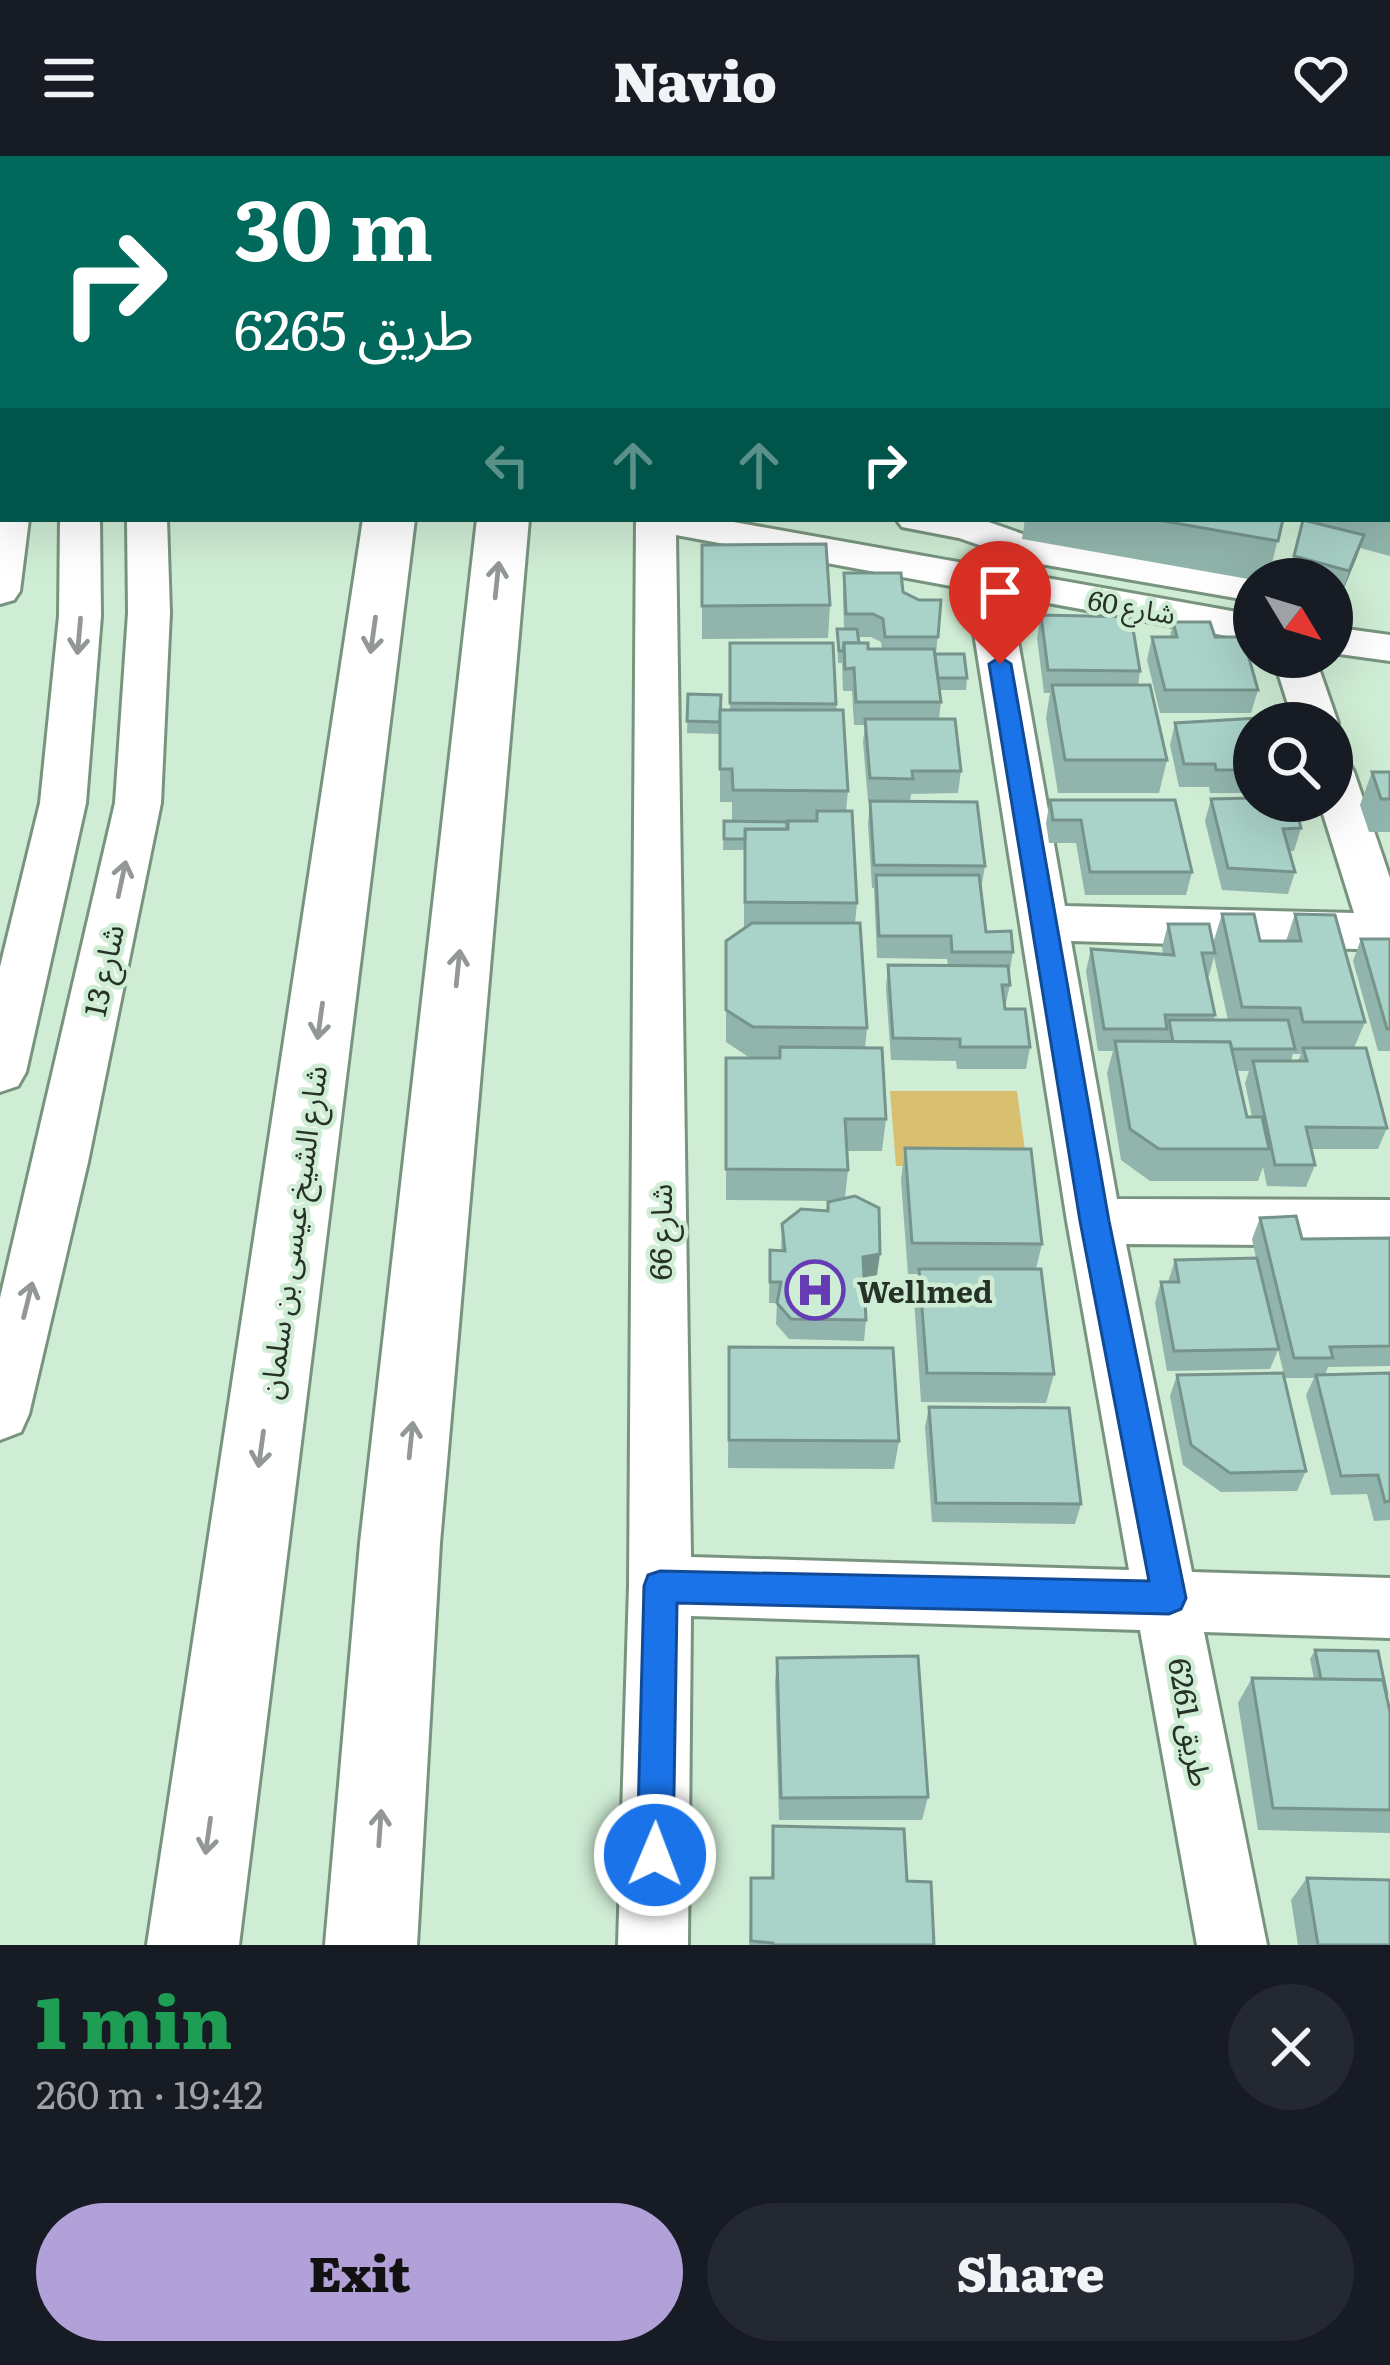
<!DOCTYPE html>
<html lang="en">
<head>
<meta charset="utf-8">
<style>
	:root { --surface:#171b24; --page:#242831; --text:#f1f3f6; --muted:#9ea1a6; --accent:#b2a1d8 }
	body { margin:0; font-family:Literata,"Noto Sans Arabic",serif; background:var(--page); color:var(--text); height:100vh; display:flex; flex-direction:column; font-size:45px; white-space:nowrap }
	* { box-sizing:border-box; margin:0 }
	p { font-size:39px; color:var(--muted) }
	.icon { flex:none; width:66px; height:66px; fill:none; stroke:currentColor; stroke-width:2; stroke-linecap:round; stroke-linejoin:round }
	.map { position:relative; height:1789px; overflow:hidden }
	.panel { display:flex; flex-direction:column; background:var(--surface); flex:1 }
	.panel>* { flex:none }
	.hud { position:absolute; left:0px; top:0px; width:1392px; height:366px; box-shadow:0 12px 48px #0002; background:#00695c; color:#fff; overflow:hidden }
	.needle { width:78px; rotate:128deg }
	.tools { position:absolute; left:1233px; top:402px; display:grid; gap:24px }
	.tools a { display:grid; place-items:center; width:120px; height:120px; border-radius:50%; background:var(--surface); box-shadow:0 12px 48px #0002; font-size:60px }
	.pin { position:absolute; display:grid; place-items:center; width:102px; height:102px; color:#fff; margin:-123px -51px; border-radius:50% 50% 50% 0; rotate:-45deg; box-shadow:0 0 12px #0007 }
	.pin .icon { rotate:45deg }
	.me { position:absolute; width:132px; margin:-66px; rotate:1deg; stroke-linejoin:round; filter:drop-shadow(0 0 9px #0008) }
	.turn { display:flex; align-items:center; gap:42px; height:252px; padding:0 36px; font-size:54px }
	.turn .icon { width:156px; height:156px; stroke-width:2.5 }
	.turn b { display:block; font-size:84px; line-height:102px }
	.lanes { display:flex; align-items:center; height:114px; padding:0 36px; background:#0003; justify-content:center; gap:60px; direction:ltr }
	.lanes .off { opacity:.35 }
	.round { display:grid; place-items:center; flex:none; width:126px; height:126px; border-radius:63px; background:var(--page) }
	.overview { display:flex; align-items:center; justify-content:space-between; height:204px; padding:0 36px }
	h1 { font-size:72px; font-weight:800; line-height:90px; color:#1e9e55 }
	.cta { display:flex; gap:24px; margin-top:auto; padding:24px 36px }
	.cta a { flex:1; height:138px; border-radius:72px; background:var(--accent); color:#111; font-size:48px; font-weight:800; line-height:138px; text-align:center }
	.cta a+a { background:var(--page); color:var(--text) }
	header { display:flex; justify-content:space-between; align-items:center; height:156px; padding:0 36px; background:var(--surface); font-size:54px; font-weight:800 }
	.map>svg:first-child { display:block }
</style>
</head>
<body>
<header><svg class="icon" aria-label="menu" viewBox="0 0 24 24"><path d="M4 6h16M4 12h16M4 18h16"/></svg>Navio<svg class="icon" aria-label="heart" viewBox="0 0 24 24"><path d="M12 20l-8-8c-3-5 5-10 8-4 3-6 11-1 8 4z"/></svg></header>
<div class="map">
<svg width="1390" height="1789" viewBox="0 0 1390 1789">
	<rect width="100%" height="100%" fill="#cfecd4"/>
	<path fill="#d8c070" d="M890,935H1017L1027,1010H896Z"/>
	<g fill="none" stroke-linecap="round" stroke-linejoin="round">
		<defs>
			<g id="minor">
				<path d="M33,0H66L68,3H35Z"/>
				<rect x="634" y="0" width="32" height="3"/>
				<path d="M0,12L3,13V37L0,36Z"/>
				<path d="M0,75L3,76V108L0,107Z"/>
				<rect x="0" y="134" width="3" height="21"/>
				<rect x="1389" y="252" width="1" height="22"/>
				<path d="M0,265H3L0,289Z"/>
				<path d="M0,305L3,306V331L0,330Z"/>
				<path d="M0,353L3,363H29L20,435L14,444L0,448Z"/>
				<path d="M60,363H100L101,460L86,647L26,916L18,930L0,936V811L40,647L59,460Z"/>
				<path d="M127,363H167L170,457L161,647L88,1006L29,1258L21,1276L0,1284V1142L115,647L128,457Z"/>
				<path d="M636,363H717L1254,459V485L1010,440L1065,750L1354,757L1319,645H1332V601L1348,605L1354,616L1390,722V794L1071,785L1117,1043L1390,1044V1090L1126,1088L1192,1416L1390,1422V1482L1204,1476L1267,1789H1197L1140,1474L691,1460L688,1789H618L629,1430ZM676,379L967,433L1067,1065L1129,1414L691,1401Z"/>
				<path d="M896,363H980L1037,383L1267,423H1254L1253,445L1029,406L959,382L902,371Z"/>
				<path d="M1332,471L1390,479V505L1332,497Z"/>
				<path d="M1273,501H1315L1338,567L1332,576V567H1294Z"/>
			</g>
			<g id="highway">
				<rect x="427" y="0" width="40" height="3"/>
				<rect x="515" y="0" width="40" height="3"/>
				<path d="M363,363H415L239,1789H147Z"/>
				<path d="M477,363H529L440,1387L417,1789H325L360,1387Z"/>
			</g>
		</defs>
		<use href="#minor" stroke="#78947e" stroke-width="6"/>
		<use href="#highway" stroke="#78947e" stroke-width="6"/>
		<use href="#minor" fill="#fff" fill-rule="evenodd"/>
		<use href="#highway" fill="#fff" fill-rule="evenodd"/>
	</g>
	<g fill="#91b5ac" fill-rule="evenodd">
		<rect x="694" y="0" width="115" height="3"/>
		<path d="M1390,273V400L1360,392L1342,437L1332,435V423H1288L1303,364L1389,363Z"/>
		<path d="M1025,363H1283L1268,423L1254,424L1022,383Z"/>
		<path d="M702,389L830,449L828,482L702,483Z"/>
		<path d="M844,417L903,436L919,444H941L936,498L967,522L966,534H939L941,546L939,563L961,615L958,637L911,638L910,646L868,645L863,586L865,569H854L852,535H843L842,507H838L837,473H844L843,440ZM858,481H871L881,486L882,493H868L859,487Z"/>
		<path d="M1041,459L1140,515L1138,529L1167,604L1159,637H1058L1046,562L1050,537H1044L1037,482Z"/>
		<path d="M1173,466L1215,481L1258,534L1251,557H1160L1147,504L1152,481H1170Z"/>
		<path d="M730,487L836,548L848,635L846,655L857,747L855,767L867,872L865,892L886,963L882,995H847L848,1014L845,1042L877,1119L864,1121L866,1164L864,1185L789,1183L776,1168L777,1147H769L770,1094L781,1095L782,1068L827,1055L831,1045L726,1044V902H750L726,886V785L744,772V694H723L724,665H732V646H720V578L687,577L688,538L721,554H730Z"/>
		<path d="M1175,567H1254V637H1210L1209,631H1179L1170,589Z"/>
		<path d="M1372,616H1390V676H1369L1360,649Z"/>
		<path d="M1211,643L1266,653L1301,672L1294,695H1289L1295,716L1288,738L1222,734L1205,665Z"/>
		<path d="M1050,644L1192,716L1186,739H1085L1076,687H1049L1046,667Z"/>
		<path d="M870,645L985,710L981,733L986,776L1013,796L1009,819L1010,829L1005,851L1030,891L1026,913H957L956,905L891,904L886,832L888,809H948L947,803L877,802L874,732H872L868,668Z"/>
		<path d="M1222,758L1260,785H1286L1295,758L1365,866L1354,892L1387,972L1378,993H1311L1315,1009L1306,1031L1267,1030L1263,1011L1258,1025H1150L1121,1004L1107,917L1113,895H1098L1086,815L1091,793L1163,798L1162,791L1168,768L1213,787ZM1214,801L1228,864H1214L1215,859L1207,820H1209ZM1293,898H1301L1298,905H1291ZM1236,915H1249L1245,927L1252,961H1247Z"/>
		<path d="M1361,783H1390V895H1378L1353,805Z"/>
		<path d="M905,992L1042,1088L1036,1113L1054,1218L1046,1247L921,1246L914,1143L918,1118H908L901,1024Z"/>
		<path d="M1260,1062L1302,1083L1390,1082V1210L1328,1211L1325,1219L1390,1217V1364L1374,1365L1367,1338L1331,1339L1306,1239L1314,1222H1285L1278,1194L1270,1213L1167,1215L1155,1147L1161,1126H1168L1175,1104L1256,1102L1252,1083Z"/>
		<path d="M729,1191L899,1285L894,1313L728,1312Z"/>
		<path d="M1177,1219L1306,1315L1297,1335L1221,1336L1183,1309L1170,1240Z"/>
		<path d="M929,1251L1081,1348L1075,1368L932,1366L925,1271Z"/>
		<path d="M1315,1494L1390,1556V1677L1258,1674L1238,1547L1252,1522L1314,1523L1310,1503Z"/>
		<path d="M777,1502L928,1641L922,1664H779L775,1527Z"/>
		<path d="M773,1670L907,1725L934,1789H749L751,1722H771Z"/>
		<path d="M1307,1722L1390,1789H1298L1291,1744Z"/>
	</g>
	<g fill="#76938c">
		<path d="M1364,379L1357,401L1342,437L1349,415Z"/>
		<path d="M880,1098L877,1119L861,1122L863,1101Z"/>
	</g>
	<g fill="#a9d2c8" stroke="#76938c" stroke-width="3">
		<rect x="737" y="0" width="72" height="3"/>
		<path d="M1389,273H1390V364L1385,363H1389Z"/>
		<path d="M1152,363H1283L1278,385Z"/>
		<path d="M1303,364L1364,379L1349,415L1294,400Z"/>
		<path d="M826,388L830,449L702,450V389Z"/>
		<path d="M844,417H901L903,436L919,444H941L938,481H885L883,463L873,458H846Z"/>
		<path d="M1041,459L1131,461L1140,515L1048,514Z"/>
		<path d="M1173,466H1210L1215,481H1243L1258,534H1165L1152,481H1177Z"/>
		<path d="M837,473H857L859,487H844L843,495H839Z"/>
		<path d="M730,487H833L836,548L730,547Z"/>
		<path d="M844,487H868V493H934L941,546H856L854,512L845,513Z"/>
		<path d="M935,498H964L967,522H938Z"/>
		<path d="M1052,529H1150L1167,604H1065Z"/>
		<path d="M688,538L721,539L720,566L687,565Z"/>
		<path d="M720,554H843L848,635L733,634L732,613H720Z"/>
		<path d="M1277,561L1279,567H1254V614H1216L1215,608H1184L1175,567Z"/>
		<path d="M865,563H955L961,615H912L913,623L870,622Z"/>
		<path d="M1372,616H1390V643H1381Z"/>
		<path d="M1254,642V645H1264L1266,653H1296L1301,672L1283,673L1295,716L1228,712L1211,643Z"/>
		<path d="M1050,644H1175L1192,716H1090L1081,664H1053Z"/>
		<path d="M870,645L977,646L985,710L874,709Z"/>
		<path d="M817,655H852L857,747L745,746V673H788V665H817Z"/>
		<path d="M724,665L787,666V673H745V683H724Z"/>
		<path d="M876,719H979L986,776L1011,775L1013,796H952L951,780H879Z"/>
		<path d="M1222,758H1254L1260,785H1301L1295,758L1335,759L1365,866H1303L1300,852L1242,851Z"/>
		<path d="M752,767H860L867,872L753,871L726,854V785Z"/>
		<path d="M1168,768H1209L1215,797H1202L1215,859H1165L1167,873H1104L1091,793L1174,799Z"/>
		<path d="M1361,783H1390V873H1387Z"/>
		<path d="M888,809L1008,810L1010,829H1002L1005,853H1025L1030,891H960V883L893,882Z"/>
		<path d="M1169,864H1288L1295,893H1232L1230,886H1173Z"/>
		<path d="M1115,885L1230,886L1247,961H1262L1269,993H1159L1130,973Z"/>
		<path d="M780,891L882,892L886,963H845L848,1014L726,1013V902H780Z"/>
		<path d="M1303,892H1366L1387,972L1306,971L1315,1009H1275L1253,905H1307Z"/>
		<path d="M905,992L1031,993L1042,1088L912,1087Z"/>
		<path d="M855,1040L879,1052L880,1098L863,1101L866,1164L791,1163L777,1147L781,1126H770V1094L785,1095L782,1068L801,1053L828,1055V1046Z"/>
		<path d="M1296,1060L1302,1083L1390,1082V1190L1330,1191L1333,1202H1294L1260,1062Z"/>
		<path d="M1257,1102L1279,1193L1174,1195L1161,1126H1179L1175,1104Z"/>
		<path d="M919,1113H1041L1054,1218L927,1217Z"/>
		<path d="M729,1191L893,1192L899,1285L729,1284Z"/>
		<path d="M1283,1217L1306,1315L1230,1317L1191,1289L1177,1219Z"/>
		<path d="M1390,1217V1345L1385,1346L1378,1319L1341,1320L1316,1219Z"/>
		<path d="M929,1251L1069,1252L1081,1348L936,1347Z"/>
		<path d="M1315,1494L1378,1495L1387,1539L1383,1524L1321,1523Z"/>
		<path d="M918,1500L928,1641L781,1642L777,1502Z"/>
		<path d="M1252,1522L1383,1524L1390,1556V1654L1273,1652Z"/>
		<path d="M773,1670L904,1673L907,1725L931,1726L934,1789H773V1787L751,1785V1722H773Z"/>
		<path d="M1307,1722L1390,1724V1789H1318Z"/>
	</g>
	<defs><path id="oneway-shaft" d="M-6 0H5M1.5-3L5.5 0L1.5 3" fill="none" stroke-width="1.6" stroke-linecap="round" stroke-linejoin="round" transform="scale(3)"/></defs>
	<g stroke="#929894">
		<use href="#oneway-shaft" transform="translate(497 424) rotate(-84)"/>
		<use href="#oneway-shaft" transform="translate(373 479) rotate(98)"/>
		<use href="#oneway-shaft" transform="translate(79 480) rotate(95)"/>
		<use href="#oneway-shaft" transform="translate(122 723) rotate(-78)"/>
		<use href="#oneway-shaft" transform="translate(458 812) rotate(-84)"/>
		<use href="#oneway-shaft" transform="translate(320 865) rotate(98)"/>
		<use href="#oneway-shaft" transform="translate(28 1144) rotate(-76)"/>
		<use href="#oneway-shaft" transform="translate(411 1284) rotate(-84)"/>
		<use href="#oneway-shaft" transform="translate(261 1293) rotate(98)"/>
		<use href="#oneway-shaft" transform="translate(380 1672) rotate(-86)"/>
		<use href="#oneway-shaft" transform="translate(208 1680) rotate(98)"/>
	</g>
	<path fill="#1a73e8" stroke="#114b97" stroke-width="3" d="M1000,501L1011,508L1109,1065L1186,1442L1181,1453L1169,1458L677,1447L673,1699L668,1712L655,1718L642,1712L637,1699L644,1430L648,1419L660,1415L1149,1425L1080,1065L989,508Z"/>
	<defs>
		<symbol id="hospital-ring" viewBox="-11 -11 22 22"><circle r="9.5" fill="#cfecd4" stroke="#653cb4" stroke-width="1.5"/><path d="M-5-5h3v3.5h4V-5h3V5h-3V1.5h-4V5h-3Z" fill="#653cb4"/></symbol>
	</defs>
	<g fill-rule="evenodd">
		<use href="#hospital-ring" x="782" y="1101" width="66" height="66"/>
	</g>
	<g text-anchor="middle" dominant-baseline="central" stroke-width="9" stroke-linejoin="round" paint-order="stroke">
		<g font-size="27" fill="#263228" stroke="#cfecd4">
			<text transform="translate(1132 449) rotate(10)">شارع 60</text>
		</g>
		<g font-size="30" fill="#263228" stroke="#cfecd4">
			<text transform="translate(102 814) rotate(-78)">شارع 13</text>
			<text transform="translate(291 1076) rotate(-82)">شارع الشيخ عيسى بن سلمان</text>
			<text transform="translate(659 1076) rotate(-90)">شارع 66</text>
			<text transform="translate(1192 1566) rotate(80)">طريق 6261</text>
		</g>
		<g font-size="30" font-weight="bold" fill="#263228" stroke="#cfecd4" text-anchor="start">
			<text x="857" y="1134">Wellmed</text>
		</g>
	</g>
</svg>
<div class="tools">
<a><svg class="needle" viewBox="-14 -14 28 28"><path d="M0-13l5 13h-10z" fill="#e53935"/><path d="M0 13l5-13h-10z" fill="#9ea1a6"/></svg></a>
<a><svg class="icon" aria-label="search" viewBox="0 0 24 24"><circle cx="10" cy="10" r="6"/><path d="M15 15l6 6"/></svg></a>
</div>
<div class="pin" style="left:1000px;top:508px;background:#d93025"><svg class="icon" aria-label="arrive" viewBox="0 0 24 24"><path d="M6 21V4h12l-3 4 3 4H6"/></svg></div>
<svg class="me" style="left:655px;top:1699px" viewBox="-20 -20 40 40"><circle r="17" fill="#1a73e8" stroke="#fff" stroke-width="3"/><path d="M0-11L8 9 0 5-8 9z" fill="#fff"/></svg>
<div class="hud">
<div class="turn"><svg class="icon" aria-label="right" viewBox="0 0 24 24"><path d="M7 20v-9h11M14 6l5 5-5 5"/></svg><div><b>30 m</b>طريق 6265</div></div>
<div class="lanes"><svg class="icon off" aria-label="left" viewBox="0 0 24 24"><path d="M17 20v-9H6M10 6l-5 5 5 5"/></svg><svg class="icon off" aria-label="ahead" viewBox="0 0 24 24"><path d="M12 20V5M6 11l6-6 6 6"/></svg><svg class="icon off" aria-label="ahead" viewBox="0 0 24 24"><path d="M12 20V5M6 11l6-6 6 6"/></svg><svg class="icon" aria-label="right" viewBox="0 0 24 24"><path d="M7 20v-9h11M14 6l5 5-5 5"/></svg></div>
</div>
</div>
<section class="panel">
<div class="overview"><div><h1>1 min</h1><p>260 m · 19:42</p></div><a class="round"><svg class="icon" aria-label="close" viewBox="0 0 24 24"><path d="M6 6l12 12M18 6L6 18"/></svg></a></div>
<div class="cta"><a>Exit</a><a>Share</a></div>
</section>
</body>
</html>
